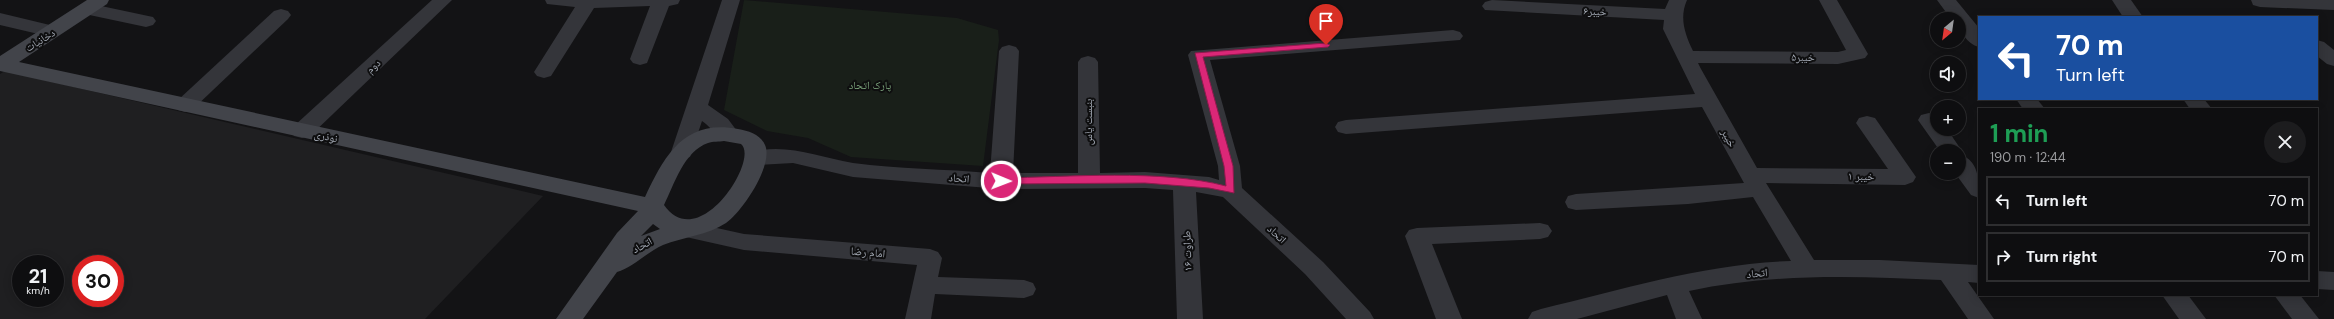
<!DOCTYPE html>
<html lang="en">
<head>
<meta charset="utf-8">
<style>
	:root { --surface:#0e0e10; --page:#1c1c1e; --text:#f1f3f6; --muted:#9b9c9f; --line:#2e2e30 }
	body { margin:0; font-family:"DM Sans","Noto Naskh Arabic",sans-serif; background:var(--page); color:var(--text); height:100vh; display:flex; flex-direction:column; font-size:15px; white-space:nowrap }
	* { box-sizing:border-box; margin:0 }
	p { font-size:13px; color:var(--muted) }
	.icon { flex:none; width:22px; height:22px; fill:none; stroke:currentColor; stroke-width:2; stroke-linecap:round; stroke-linejoin:round }
	.map { position:relative; flex:1; overflow:hidden }
	.panel { position:absolute; left:1978px; top:108px; width:340px; height:188px; display:flex; flex-direction:column; background:var(--surface); border-radius:0px; box-shadow:0 2px 10px #0003,0 0 0 1px var(--line) }
	.panel>* { flex:none }
	.guide { position:absolute; left:1978px; top:16px; width:340px; height:84px; border-radius:0px; box-shadow:0 2px 10px #0003,0 0 0 1px var(--line); background:#1a4fa0; color:#fff; overflow:hidden }
	.needle { width:26px; rotate:209deg }
	.fabs { position:absolute; left:1930px; top:12px; display:grid; gap:8px }
	.fabs a { display:grid; place-items:center; width:36px; height:36px; border-radius:50%; background:var(--surface); box-shadow:0 2px 10px #0003,0 0 0 1px var(--line); font-size:20px }
	.speed { position:absolute; left:12px; top:255px; display:flex; gap:8px; font-size:20px; font-weight:700; text-align:center }
	.speed>* { display:grid; place-content:center; width:52px; height:52px; border-radius:50%; background:var(--surface); box-shadow:0 2px 10px #0003,0 0 0 1px var(--line); line-height:1 }
	.speed small { font-size:10px; font-weight:400 }
	.speed .limit { border:6px solid #d22; background:#fff; color:#111 }
	.pin { position:absolute; display:grid; place-items:center; width:34px; height:34px; color:#fff; margin:-41px -17px; border-radius:50% 50% 50% 0; rotate:-45deg; box-shadow:0 0 4px #0007 }
	.pin .icon { rotate:45deg }
	.me { position:absolute; width:44px; margin:-22px; rotate:91deg; stroke-linejoin:round; filter:drop-shadow(0 0 3px #0008) }
	.turn { display:flex; align-items:center; gap:14px; height:84px; padding:0 12px; font-size:18px }
	.turn .icon { width:52px; height:52px; stroke-width:2.5 }
	.turn b { display:block; font-size:28px; line-height:34px }
	.round { display:grid; place-items:center; flex:none; width:42px; height:42px; border-radius:21px; background:var(--page) }
	.summary { display:flex; align-items:center; justify-content:space-between; height:68px; padding:0 12px }
	h1 { font-size:24px; font-weight:700; line-height:30px; color:#1e9e55 }
	ul { padding:0; list-style:none }
	li { display:flex; align-items:center; gap:12px; height:50px; margin:0 8px 6px; padding:0 4px; border:2px solid var(--line); border-radius:0px }
	li div { flex:1 }
	li b { display:block; font-size:15px }
	li em { font-style:normal }
	.map>svg:first-child { display:block }
</style>
</head>
<body>
<div class="map">
<svg width="2334" height="319" viewBox="0 0 2334 319">
	<rect width="100%" height="100%" fill="#131315"/>
	<path fill="#1f1f21" fill-rule="evenodd" d="M5,71L543,196L425,319H0V74ZM21,264H55V298H21ZM81,264H115V298H81Z"/>
	<path fill="#191f19" d="M744,0L957,18L998,30L999,40L983,166L851,157L808,138L767,131L724,110Z"/>
	<g fill="none" stroke-linecap="round" stroke-linejoin="round">
		<g fill="#34353a" fill-rule="evenodd">
			<path d="M432,0H452L310,136L302,138L294,136L291,131L294,126Z"/>
			<path d="M545,0H680L678,4L669,6L647,63L640,65L633,63L630,59L650,6L594,8L551,76L544,78L537,76L534,72L575,7L547,4Z"/>
			<path d="M722,0H740L708,105L728,119L740,135L737,140C720,144 715,130 702,121L690,157L682,159L674,157L671,152Z"/>
			<path d="M1492,0L1665,9L1669,0H1687C1679,18 1685,34 1693,51L1838,52L1846,50L1819,0H1837L1868,54L1865,58L1838,64L1698,63L1701,69L1757,168L1888,169L1856,123L1859,118L1867,116L1875,118L1916,177L1913,182L1905,185L1766,183L1814,260H1880L1979,265V283L1968,282L1994,319H1968L1941,280C1857,276 1772,273 1689,291L1702,319H1676L1667,295L1577,319H1528L1532,312L1541,309C1624,289 1705,264 1791,261L1753,197L1688,204L1576,210L1568,208L1565,202L1568,196L1576,194L1744,183L1702,107L1346,134L1338,132L1335,127L1338,122L1346,120L1695,94L1663,29L1664,20L1485,10L1482,6L1485,2Z"/>
			<path d="M1937,0H1956L1979,28V47C1967,44 1959,31 1959,19H1951Z"/>
			<path d="M2112,0H2131L2143,17H2123Z"/>
			<path d="M2251,0H2334V10L2260,7L2253,5Z"/>
			<path d="M87,3L153,17L156,21L153,25L146,27L80,13L77,9L80,5Z"/>
			<path d="M281,9L288,11L291,15L288,19L192,110L185,112L178,110L175,105L178,100L274,11Z"/>
			<path d="M0,13L54,26L57,30L54,34L47,36L0,25Z"/>
			<path d="M1453,30L1460,32L1463,36L1460,40L1210,60L1240,166L1242,188L1323,262L1370,312L1374,319H1346L1305,274L1223,197L1196,192L1203,319H1177L1173,190L1145,188L1001,189L853,177L793,163L756,165L748,163L745,158L748,153C786,142 816,157 853,163C898,169 945,169 990,173L999,51L1002,47L1009,45L1016,47L1019,51L1013,173H1078V62L1081,58L1088,56L1095,58L1098,62L1100,173L1145,172L1209,177L1219,180L1218,166L1188,55L1191,51Z"/>
			<path d="M2317,40L2324,42L2334,50V66L2327,64L2317,56Z"/>
			<path d="M2016,99H2037L2045,109H2023Z"/>
			<path d="M2183,99H2204L2212,109H2190Z"/>
			<path d="M1929,113L1937,115V129H1947L1962,151L1960,155C1979,160 1979,181 1979,198L1971,195L1955,173H1959V151H1940L1918,120L1921,115Z"/>
			<path d="M685,221L744,234L930,249L938,252L942,258L938,277L1024,280L1033,283L1036,289L1033,295L1024,298L935,294L931,319H905L917,265L744,250L677,235L673,229L677,223Z"/>
			<path d="M1540,223L1548,225L1552,231L1548,237L1540,239L1432,244L1462,319H1436L1405,236L1409,230L1417,228Z"/>
			<path d="M2317,271L2334,272V290L2317,289Z"/>
			<path d="M2162,295H2188L2206,319H2179Z"/>
			<path d="M2274,295H2300L2319,319H2292Z"/>
		</g>
		<path fill="#42444a" fill-rule="evenodd" d="M87,0H109L107,4L19,62L645,197C665,155 684,119 738,129C749,131 760,134 765,145C774,165 742,212 726,223C708,235 683,237 663,245C647,252 632,268 617,272L583,319H556L617,233L638,211L0,71V56ZM724,141L741,144C760,159 699,255 664,205C674,185 684,151 708,143C713,141 719,142 724,141ZM653,224L660,229L641,236Z"/>
	</g>
	<path fill="#db2777" stroke="#8e194d" d="M1326,43L1330,45L1328,47L1203,57L1233,166L1234,193L1209,188L1145,183L1001,184L996,181L1001,178C1069,177 1161,169 1226,186L1224,166L1195,53Z"/>
	<g text-anchor="middle" dominant-baseline="central" stroke-width="4" stroke-linejoin="round" paint-order="stroke">
		<g font-size="11" fill="#a4aab5" stroke="#0e0e0f">
			<text transform="translate(1595 11) rotate(3)">خیبر۶</text>
			<text transform="translate(40 40) rotate(-32)">دخانیات</text>
			<text transform="translate(1803 57) rotate(1)">خیبر۵</text>
			<text transform="translate(373 66) rotate(-43)">دوم</text>
			<text transform="translate(1088 122) rotate(-90)">بنبست یاس</text>
			<text transform="translate(326 136) rotate(12)">نوذری</text>
			<text transform="translate(1729 138) rotate(61)">خیبر</text>
			<text transform="translate(1861 176) rotate(1)">خیبر ۱</text>
			<text transform="translate(959 178) rotate(4)">اتحاد</text>
			<text transform="translate(1277 234) rotate(43)">اتحاد</text>
			<text transform="translate(642 245) rotate(-29)">اتحاد</text>
			<text transform="translate(1187 251) rotate(-92)">طراوت ۱۶</text>
			<text transform="translate(868 252) rotate(5)">امام رضا</text>
			<text transform="translate(1757 273) rotate(-5)">اتحاد</text>
		</g>
		<g font-size="11" fill="#7aa17a" stroke="#0e0e0f">
			<text x="870" y="85">پارک اتحاد</text>
		</g>
	</g>
</svg>
<div class="fabs">
<a><svg class="needle" viewBox="-14 -14 28 28"><path d="M0-13l5 13h-10z" fill="#e53935"/><path d="M0 13l5-13h-10z" fill="#9b9c9f"/></svg></a>
<a><svg class="icon" aria-label="sound" viewBox="0 0 24 24"><path d="M4 9h4l5-4v14l-5-4H4zM17 9q2 3 0 6"/></svg></a>
<a>+</a>
<a>−</a>
</div>
<div class="speed"><div>21<small>km/h</small></div><div class="limit">30</div></div>
<div class="pin" style="left:1326px;top:45px;background:#d93025"><svg class="icon" aria-label="arrive" viewBox="0 0 24 24"><path d="M6 21V4h12l-3 4 3 4H6"/></svg></div>
<svg class="me" style="left:1001px;top:181px" viewBox="-20 -20 40 40"><circle r="17" fill="#db2777" stroke="#fff" stroke-width="3"/><path d="M0-11L8 9 0 5-8 9z" fill="#fff"/></svg>
<div class="guide">
<div class="turn"><svg class="icon" aria-label="left" viewBox="0 0 24 24"><path d="M17 20v-9H6M10 6l-5 5 5 5"/></svg><div><b>70 m</b>Turn left</div></div>
</div>
<section class="panel">
<div class="summary"><div><h1>1 min</h1><p>190 m · 12:44</p></div><a class="round"><svg class="icon" aria-label="close" viewBox="0 0 24 24"><path d="M6 6l12 12M18 6L6 18"/></svg></a></div>
<ul>
<li><svg class="icon" aria-label="left" viewBox="0 0 24 24"><path d="M17 20v-9H6M10 6l-5 5 5 5"/></svg><div><b>Turn left</b></div><em>70 m</em></li>
<li><svg class="icon" aria-label="right" viewBox="0 0 24 24"><path d="M7 20v-9h11M14 6l5 5-5 5"/></svg><div><b>Turn right</b></div><em>70 m</em></li>
</ul>
</section>
</div>
</body>
</html>
